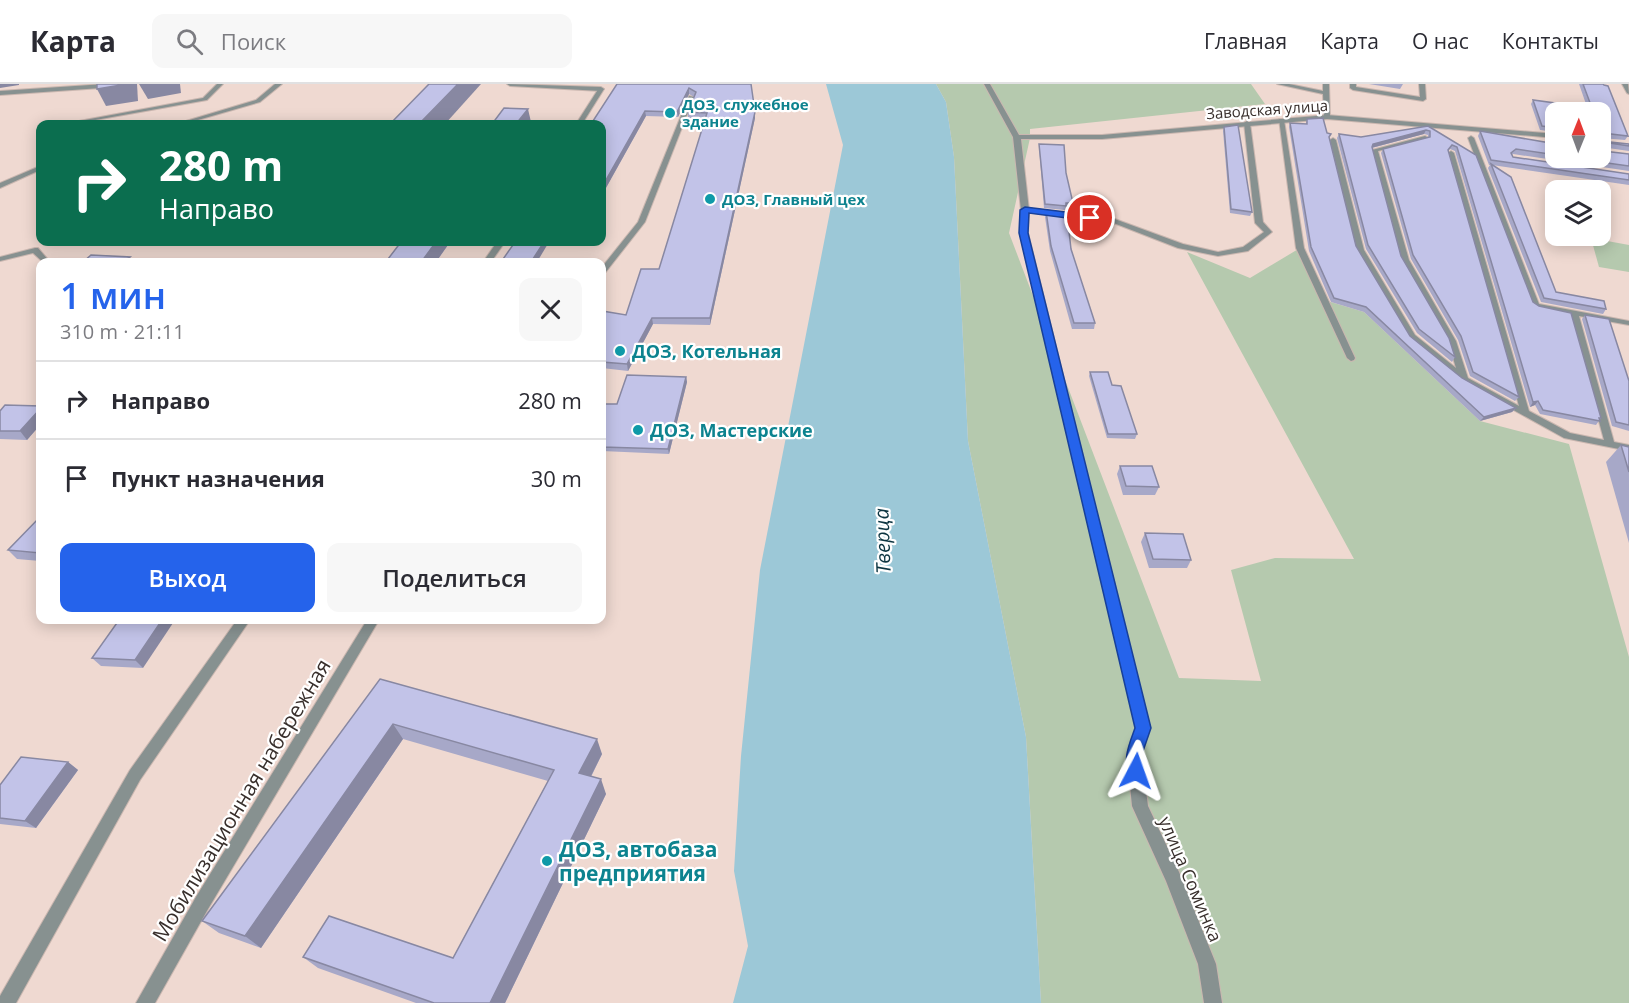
<!DOCTYPE html>
<html lang="ru">
<head>
<meta charset="utf-8">
<style>
	:root { --surface:#fff; --page:#f7f7f7; --text:#2b2b33; --muted:#7c7c81; --line:#e1e1e2; --accent:#2563eb }
	body { margin:0; font-family:"Open Sans",sans-serif; background:var(--page); color:var(--text); height:100vh; display:flex; flex-direction:column; font-size:22px; white-space:nowrap }
	* { box-sizing:border-box; margin:0 }
	p { font-size:20px; color:var(--muted) }
	.icon { flex:none; width:33px; height:33px; fill:none; stroke:currentColor; stroke-width:2; stroke-linecap:round; stroke-linejoin:round }
	.map { position:relative; flex:1; overflow:hidden }
	.drawer { position:absolute; left:36px; top:174px; width:570px; height:366px; display:flex; flex-direction:column; background:var(--surface); border-radius:12px; box-shadow:0 3px 15px #0003 }
	.drawer>* { flex:none }
	.guide { position:absolute; left:36px; top:36px; width:570px; height:126px; border-radius:12px; box-shadow:0 3px 15px #0003; background:#0b6e4f; color:#fff; overflow:hidden }
	.needle { width:39px; rotate:1deg }
	.fabs { position:absolute; left:1545px; top:18px; display:grid; gap:12px }
	.fabs a { display:grid; place-items:center; width:66px; height:66px; border-radius:12px; background:var(--surface); box-shadow:0 3px 15px #0003; font-size:30px }
	.pin { position:absolute; display:grid; place-items:center; width:51px; height:51px; color:#fff; margin:-26px; border:3px solid #fff; border-radius:50%; box-shadow:0 2px 6px #0007 }
	.me { position:absolute; width:66px; margin:-33px; rotate:4deg; stroke-linejoin:round; filter:drop-shadow(0 0 4px #0008) }
	.turn { display:flex; align-items:center; gap:21px; height:126px; padding:0 24px; font-size:27px }
	.turn .icon { width:78px; height:78px; stroke-width:2.5 }
	.turn b { display:block; font-size:42px; line-height:51px }
	.round { display:grid; place-items:center; flex:none; width:63px; height:63px; border-radius:12px; background:var(--page) }
	.summary { display:flex; align-items:center; justify-content:space-between; height:102px; padding:0 24px }
	h1 { font-size:36px; font-weight:600; line-height:45px; color:var(--accent) }
	.primary-button { display:flex; gap:12px; margin-top:auto; padding:12px 24px }
	.primary-button a { flex:1; height:69px; border-radius:12px; background:var(--accent); color:#fff; font-size:24px; font-weight:600; line-height:69px; text-align:center }
	.primary-button a+a { background:var(--page); color:var(--text) }
	ul { padding:0; list-style:none }
	li { display:flex; align-items:center; gap:18px; height:78px; padding:0 24px; border-top:2px solid var(--line) }
	li div { flex:1 }
	li b { display:block; font-size:22px }
	li em { font-style:normal }
	header { display:flex; align-items:center; gap:36px; box-sizing:border-box; height:84px; padding:0 30px; background:var(--surface); border-bottom:2px solid var(--line) }
	header strong { font-size:28px }
	nav { display:flex; gap:33px; margin-inline-start:auto; font-size:21px }
	.search { width:420px; height:54px; background:var(--page); display:flex; align-items:center; gap:15px; box-sizing:border-box; padding:0 21px; border-radius:12px; color:var(--muted); font-size:22px }
	.map>svg:first-child { display:block }
</style>
</head>
<body>
<header>
<strong>Карта</strong>
<div class="search"><svg class="icon" aria-label="search" viewBox="0 0 24 24"><circle cx="10" cy="10" r="6"/><path d="M15 15l6 6"/></svg>Поиск</div>
<nav><a>Главная</a><a>Карта</a><a>О нас</a><a>Контакты</a></nav>
</header>
<div class="map">
<svg width="1629" height="919" viewBox="0 0 1629 919">
	<rect width="100%" height="100%" fill="#efd9d1"/>
	<g fill="#b5c9ae">
		<path d="M936,0H1251L1265,20L1030,45V54L1009,149L1179,594L1261,597L1231,486L1275,474L1354,475L1187,168L1250,194L1300,164L1324,216L1364,228L1480,337L1569,360L1629,573V919H1041L1026,653L968,357L954,73L946,18Z"/>
		<path d="M1591,154L1629,161V188L1599,183Z"/>
	</g>
	<path fill="#9cc8d7" d="M826,0H936L946,18L954,73L968,357L1026,653L1041,919H733L748,862L734,787L741,672L760,486L843,61Z"/>
	<g fill="none" stroke-linecap="round" stroke-linejoin="round">
		<defs>
			<g id="service">
				<path d="M105,0H133L130,2L0,11V7Z"/>
				<path d="M217,0H223L207,16L73,40H63L203,14Z"/>
				<path d="M275,0H282L260,18L184,40H176L256,16Z"/>
				<path d="M507,0L601,3L604,5L601,7L510,2Z"/>
				<path d="M1277,0H1289L1323,7V0H1329L1330,33L1327,35L1324,33L1323,10Z"/>
				<path d="M1350,0H1356V3L1420,13L1419,0H1425L1426,15L1423,17L1353,6L1350,4Z"/>
				<path d="M689,12L694,13L645,138L605,189H602V183L638,138Z"/>
				<path d="M1279,35L1284,36L1304,164L1355,274L1354,276L1351,277L1347,274L1296,164Z"/>
				<path d="M1247,37L1250,39L1263,138L1272,148L1248,167L1218,172L1178,164L1111,138L1025,128L1021,126L1025,124L1112,134L1183,160L1218,168L1243,163L1264,148L1255,139L1244,39Z"/>
				<path d="M1425,52L1427,53V55L1378,67L1409,176L1456,257L1468,294L1519,322L1448,69L1451,67L1454,69L1529,327L1570,349L1604,356L1570,231L1536,224L1532,222L1468,54L1471,52L1474,54L1539,220L1629,237V241L1579,232L1614,358L1629,361V367L1564,354L1461,297L1409,255L1356,166L1330,56L1333,54L1336,56L1364,166L1415,251L1456,284L1448,257L1401,176L1372,66Z"/>
				<path d="M40,82V86L0,104V99Z"/>
				<path d="M35,164H38L50,178H43L33,169L0,177V173Z"/>
			</g>
			<g id="minor">
				<path d="M984,0H990L1019,51H1102L1327,31L1556,50V54L1327,35L1102,55H1021L1029,126L1028,149L1150,644L1141,670L1148,722L1179,788L1216,880L1222,919H1204L1198,880L1166,797L1132,722L1127,670L1136,644L1020,149L1021,126L1013,53Z"/>
				<path d="M1622,0H1628L1629,10L1627,9Z"/>
				<path d="M599,4L604,5L582,40H576Z"/>
				<path d="M497,158H505L491,178H483Z"/>
				<path d="M237,536H250L140,696L16,919H0V912L130,686Z"/>
				<path d="M367,536H379L208,825L155,919H136L196,813Z"/>
			</g>
		</defs>
		<use href="#service" stroke="#cab7b0" stroke-width="2"/>
		<use href="#minor" stroke="#cab7b0" stroke-width="2"/>
		<use href="#service" fill="#879190" fill-rule="evenodd"/>
		<use href="#minor" fill="#879190" fill-rule="evenodd"/>
	</g>
	<g fill="#a7a8c8">
		<path d="M617,0H751L755,34L710,241L653,240L628,287L602,284V227L626,231L659,185L706,34H688V28L694,13L689,10L678,33L646,32L602,111V40Z"/>
		<path d="M1369,0H1403L1400,5Z"/>
		<path d="M1579,0H1603L1628,52L1625,56L1601,54V57L1629,60V67L1601,63L1603,67L1629,70V87L1513,70L1512,71L1513,73L1629,90V101L1492,81L1556,208L1606,225L1603,230L1541,218L1488,84L1490,81H1489L1478,52L1480,47L1556,60V74H1600L1556,28V48L1540,46L1531,20L1533,16L1587,23Z"/>
		<path d="M1307,35L1327,49L1329,53L1356,162L1410,252L1462,294L1516,324L1512,328L1480,337L1364,228L1331,218L1309,167L1289,43L1290,39L1306,40Z"/>
		<path d="M1428,42L1476,71L1533,218L1601,334L1596,341L1540,330L1535,321L1530,323L1455,67L1450,65L1448,67L1519,313L1515,317L1470,292L1458,256L1411,175L1381,69L1383,65L1428,54V51L1424,50L1372,64L1401,172L1455,273L1452,278L1417,249L1366,165L1337,54L1339,50L1361,53Z"/>
		<path d="M1224,43L1252,128L1250,132L1230,129L1223,47Z"/>
		<path d="M1551,51H1556V57L1549,56Z"/>
		<path d="M1039,60L1066,89L1073,119L1072,124L1066,123L1065,126L1044,124L1039,64Z"/>
		<path d="M1046,127L1071,165L1095,239L1094,245H1072L1050,167L1045,133Z"/>
		<path d="M401,158H450L436,178H389L388,175Z"/>
		<path d="M1585,231L1629,297V347L1612,342L1582,235Z"/>
		<path d="M1090,288L1112,301L1137,350L1135,355L1107,354L1089,292Z"/>
		<path d="M686,293L687,298L669,370L602,367V320H617Z"/>
		<path d="M40,322V341L27,356L0,355V327Z"/>
		<path d="M1621,361L1629,363V459L1606,378Z"/>
		<path d="M1120,382L1159,403L1155,411H1123L1117,390Z"/>
		<path d="M40,435V477L17,475L8,466Z"/>
		<path d="M1145,449L1191,476L1187,484H1149L1141,458Z"/>
		<path d="M119,536L143,584L101,582L92,574Z"/>
		<path d="M380,595L602,670L591,693L606,710L505,919H416L318,884L303,873L453,874L548,697L403,655L261,864L219,849L202,837Z"/>
		<path d="M68,678L78,686L36,744L0,740V701Z"/>
	</g>
	<g fill="#8888a2">
		<path d="M0,0H19V1L0,4Z"/>
		<path d="M127,0H137L138,17L106,22L97,5Z"/>
		<path d="M139,0H180L181,9L148,15Z"/>
		<path d="M458,0H481L445,40H419Z"/>
		<path d="M689,4V10L678,33L677,28Z"/>
		<path d="M528,25L531,38L529,40H516Z"/>
		<path d="M645,27L646,32L602,111V103Z"/>
		<path d="M755,28V34L710,241V234Z"/>
		<path d="M1426,46L1424,50L1371,64L1373,60Z"/>
		<path d="M436,158H450L436,178H423L422,177Z"/>
		<path d="M544,158H549L537,178H531Z"/>
		<path d="M130,173L133,178H123Z"/>
		<path d="M652,234L653,240L628,287L627,280Z"/>
		<path d="M686,293L687,298L669,370L668,365Z"/>
		<path d="M1538,317L1535,321L1530,323L1533,318Z"/>
		<path d="M1516,324L1512,328L1480,337L1484,333Z"/>
		<path d="M40,325V341L27,356L20,347Z"/>
		<path d="M162,536H175L143,584L135,576Z"/>
		<path d="M393,640L403,655L261,864L245,852Z"/>
		<path d="M597,655L602,670L585,704L579,689Z"/>
		<path d="M68,678L78,686L36,744L25,737Z"/>
		<path d="M601,695L606,710L505,919H490Z"/>
	</g>
	<g fill="#c2c3e8" stroke="#8888a2" stroke-width="1.5">
		<path d="M97,0H127L97,5Z"/>
		<path d="M429,0H458L419,40H390Z"/>
		<path d="M617,0H751L755,28L710,234H652L627,280L602,278V227L626,231L641,185H659L707,29L688,28L696,8L689,4L677,28L645,27L602,103V40H591Z"/>
		<path d="M1583,0H1603L1604,1L1608,2L1628,52L1603,49L1601,52V57L1629,60V62L1603,58L1601,61L1603,67L1629,70V82L1571,74H1600V28H1556V44L1542,42L1533,16L1592,24Z"/>
		<path d="M504,24L528,25L516,40H492Z"/>
		<path d="M1323,34L1327,49L1331,50L1329,53L1356,162L1410,252L1462,294L1516,324L1484,333L1366,223L1334,214L1311,163L1290,39L1307,40V35Z"/>
		<path d="M1238,41L1252,128L1231,125L1224,43Z"/>
		<path d="M1428,42L1476,71L1533,218L1539,222L1571,229L1601,334H1599L1600,337L1543,326L1538,317L1533,318L1457,63L1452,61L1448,66L1519,313L1473,288L1461,252L1413,171L1383,65L1430,53V47L1426,46L1373,60L1372,63L1401,172L1449,254L1455,273L1419,245L1368,161L1339,50L1361,53Z"/>
		<path d="M1480,47L1556,60V71L1516,65L1511,69L1513,73L1629,90V96L1491,76Z"/>
		<path d="M1039,60L1064,61L1066,89L1073,119H1066V122L1045,120Z"/>
		<path d="M1491,80L1511,93L1556,208L1604,217L1606,225L1544,214Z"/>
		<path d="M1046,127L1067,130L1071,165L1095,239H1074L1051,162Z"/>
		<path d="M401,158H436L422,177L388,175Z"/>
		<path d="M515,158H544L531,178H501Z"/>
		<path d="M91,171L130,173L123,178H83Z"/>
		<path d="M1585,231L1609,235L1629,297V341L1616,338Z"/>
		<path d="M1090,288H1108L1112,301L1121,302L1137,350H1108Z"/>
		<path d="M627,291L686,293L668,365L602,363V320H617Z"/>
		<path d="M5,321L40,322V325L20,347H0V327Z"/>
		<path d="M1621,361L1629,363V388Z"/>
		<path d="M1120,382H1152L1159,403L1126,402Z"/>
		<path d="M39,434L40,435V469L8,466Z"/>
		<path d="M1145,449L1183,450L1191,476L1153,475Z"/>
		<path d="M119,536H162L135,576L92,574Z"/>
		<path d="M380,595L597,655L579,689L601,695L490,919H434L303,873L329,832L453,874L554,686L393,640L245,852L202,837Z"/>
		<path d="M21,673L68,678L25,737L0,734V701Z"/>
	</g>
	<path fill="#2563eb" stroke="#184099" stroke-width="1.5" d="M1025,123L1090,131L1095,134L1090,137L1029,129L1028,149L1151,644L1142,670L1144,687L1142,693L1136,695L1130,693C1122,675 1129,661 1135,644L1019,149L1020,126Z"/>
	<g fill="#0f9aa8" stroke="#fff" stroke-width="2">
		<circle cx="670" cy="29" r="6"/>
		<circle cx="710" cy="115" r="6"/>
		<circle cx="620" cy="267" r="6"/>
		<circle cx="638" cy="346" r="6"/>
		<circle cx="547" cy="777" r="6"/>
	</g>
	<g text-anchor="middle" dominant-baseline="central" stroke-width="4.5" stroke-linejoin="round" paint-order="stroke">
		<g font-size="15" font-weight="bold" fill="#0d838f" stroke="#fff" text-anchor="start">
			<text x="682" y="20">ДОЗ, служебное<tspan x="682" dy="17">здание</tspan></text>
			<text x="722" y="115">ДОЗ, Главный цех</text>
		</g>
		<g font-size="15" fill="#382f2c" stroke="#fff">
			<text transform="translate(1267 25) rotate(-4)">Заводская улица</text>
		</g>
		<g font-size="18" font-weight="bold" fill="#0d838f" stroke="#fff" text-anchor="start">
			<text x="632" y="267">ДОЗ, Котельная</text>
			<text x="650" y="346">ДОЗ, Мастерские</text>
		</g>
		<g font-size="18" fill="#382f2c" stroke="#fff">
			<text transform="translate(1191 795) rotate(67)">улица Соминка</text>
		</g>
		<g font-size="20" font-style="italic" fill="#0c3541" stroke="#fff">
			<text transform="translate(882 457) rotate(-92)">Тверца</text>
		</g>
		<g font-size="21" fill="#382f2c" stroke="#fff">
			<text transform="translate(241 716) rotate(-59)">Мобилизационная набережная</text>
		</g>
		<g font-size="21" font-weight="bold" fill="#0d838f" stroke="#fff" text-anchor="start">
			<text x="559" y="765">ДОЗ, автобаза<tspan x="559" dy="24">предприятия</tspan></text>
		</g>
	</g>
</svg>
<div class="fabs">
<a><svg class="needle" viewBox="-14 -14 28 28"><path d="M0-13l5 13h-10z" fill="#e53935"/><path d="M0 13l5-13h-10z" fill="#7c7c81"/></svg></a>
<a><svg class="icon" aria-label="layers" viewBox="0 0 24 24"><path d="M12 4l9 5-9 5-9-5zM3 14l9 5 9-5"/></svg></a>
</div>
<div class="pin" style="left:1090px;top:134px;background:#d93025"><svg class="icon" aria-label="arrive" viewBox="0 0 24 24"><path d="M6 21V4h12l-3 4 3 4H6"/></svg></div>
<svg class="me" style="left:1136px;top:687px" viewBox="-20 -20 40 40"><path d="M0-17L14 15 0 8-14 15z" fill="#2563eb" stroke="#fff" stroke-width="4"/></svg>
<div class="guide">
<div class="turn"><svg class="icon" aria-label="right" viewBox="0 0 24 24"><path d="M7 20v-9h11M14 6l5 5-5 5"/></svg><div><b>280 m</b>Направо</div></div>
</div>
<section class="drawer">
<div class="summary"><div><h1>1 мин</h1><p>310 m · 21:11</p></div><a class="round"><svg class="icon" aria-label="close" viewBox="0 0 24 24"><path d="M6 6l12 12M18 6L6 18"/></svg></a></div>
<ul>
<li><svg class="icon" aria-label="right" viewBox="0 0 24 24"><path d="M7 20v-9h11M14 6l5 5-5 5"/></svg><div><b>Направо</b></div><em>280 m</em></li>
<li><svg class="icon" aria-label="arrive" viewBox="0 0 24 24"><path d="M6 21V4h12l-3 4 3 4H6"/></svg><div><b>Пункт назначения</b></div><em>30 m</em></li>
</ul>
<div class="primary-button"><a>Выход</a><a>Поделиться</a></div>
</section>
</div>
</body>
</html>
